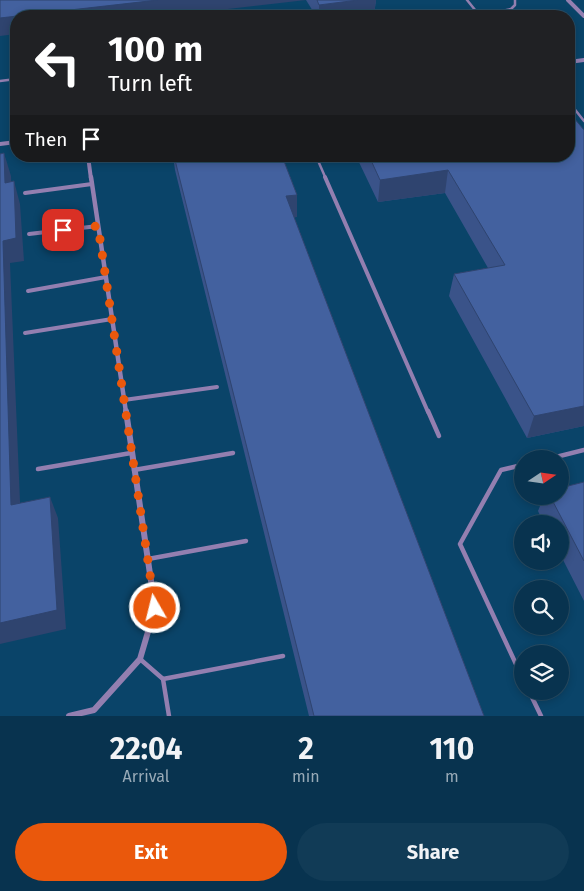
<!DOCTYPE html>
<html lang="en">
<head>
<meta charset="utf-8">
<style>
	:root { --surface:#08334f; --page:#113b56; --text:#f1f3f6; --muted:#98aab7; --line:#294e66; --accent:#ea580c }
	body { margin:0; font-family:"Fira Sans",sans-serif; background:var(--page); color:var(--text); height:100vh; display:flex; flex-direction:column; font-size:19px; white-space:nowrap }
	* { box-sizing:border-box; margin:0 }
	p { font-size:16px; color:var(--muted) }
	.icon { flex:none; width:28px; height:28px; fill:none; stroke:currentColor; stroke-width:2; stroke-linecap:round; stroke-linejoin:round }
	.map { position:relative; height:716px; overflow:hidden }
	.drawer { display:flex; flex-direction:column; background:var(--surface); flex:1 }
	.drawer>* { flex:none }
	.banner { position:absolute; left:10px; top:10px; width:565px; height:152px; border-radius:20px; box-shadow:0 2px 8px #0003,0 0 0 1px var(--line); background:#202124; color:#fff; overflow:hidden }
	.needle { width:32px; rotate:77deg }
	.buttons { position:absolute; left:514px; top:450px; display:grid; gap:10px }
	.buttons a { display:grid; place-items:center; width:55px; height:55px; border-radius:50%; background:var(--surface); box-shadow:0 2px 8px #0003,0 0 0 1px var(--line); font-size:25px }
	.pin { position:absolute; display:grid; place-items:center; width:42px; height:42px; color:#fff; margin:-21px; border-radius:10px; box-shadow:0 2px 8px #0006 }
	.me { position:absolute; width:55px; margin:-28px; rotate:352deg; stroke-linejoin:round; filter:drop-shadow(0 0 4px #0008) }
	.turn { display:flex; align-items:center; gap:18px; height:105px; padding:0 15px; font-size:22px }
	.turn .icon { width:65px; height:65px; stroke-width:2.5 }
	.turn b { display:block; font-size:35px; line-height:42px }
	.then { display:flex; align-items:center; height:48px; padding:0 15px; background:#0003; gap:10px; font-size:19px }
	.eta { display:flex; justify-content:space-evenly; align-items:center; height:85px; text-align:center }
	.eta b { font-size:30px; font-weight:700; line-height:35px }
	.action { display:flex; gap:10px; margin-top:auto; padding:10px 15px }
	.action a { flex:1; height:58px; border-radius:30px; background:var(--accent); color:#fff; font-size:20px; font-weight:700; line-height:58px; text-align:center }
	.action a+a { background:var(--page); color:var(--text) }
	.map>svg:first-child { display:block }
</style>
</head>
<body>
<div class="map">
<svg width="584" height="716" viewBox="0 0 584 716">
	<rect width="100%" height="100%" fill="#0a4469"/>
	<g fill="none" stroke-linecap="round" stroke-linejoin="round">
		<g stroke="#937fb0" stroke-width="2.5">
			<path d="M467,0L480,16"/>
			<path d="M478,16L511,9L515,5V0"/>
			<path d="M0,81L16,79"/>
			<path d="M569,102L584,121"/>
			<path d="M316,156L326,179"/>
		</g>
		<g stroke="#937fb0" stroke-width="4">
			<path d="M325,177L428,412"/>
			<path d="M25,193L92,184"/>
			<path d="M29,234L98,226"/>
			<path d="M28,291L106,277"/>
			<path d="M25,333L112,319"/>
			<path d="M124,400L217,387"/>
		</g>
		<g stroke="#937fb0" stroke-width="4.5">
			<path d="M428,411L439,436"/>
			<path d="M548,459L584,450"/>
			<path d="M522,465L501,470L460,544L522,677"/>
			<path d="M38,469L131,453"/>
			<path d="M134,470L233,453"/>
			<path d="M148,559L246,541"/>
			<path d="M140,659L163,679L283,656"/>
			<path d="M163,679L169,716"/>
			<path d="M529,691L541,716"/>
		</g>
		<g stroke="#937fb0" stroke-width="4">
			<path d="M568,0L584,16"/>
			<path d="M569,62L584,60"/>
			<path d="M0,144L16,142"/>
			<path d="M88,156L91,179"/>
		</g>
		<path stroke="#937fb0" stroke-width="4.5" d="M91,177L126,412"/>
		<path stroke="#937fb0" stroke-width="6" d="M69,716L94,710L140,659L155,608L126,411"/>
	</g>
	<g fill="#3a5389">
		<path d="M306,0H376L374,15L364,16H316Z"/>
		<path d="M173,156H282L297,195V217H294L484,716H309L175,170Z"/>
		<path d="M356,156H569L584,426L527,438L449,296L454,274L488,268L445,193L378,202Z"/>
		<path d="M584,482V601L560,554V524H544L538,511L544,496H560Z"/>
	</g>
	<g fill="#2f446f">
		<path d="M158,0H306L167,16H16V34L0,36V18Z"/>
		<path d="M358,0H376L374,15L364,16H319V5Z"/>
		<path d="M4,153L11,176L12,205L5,183Z"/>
		<path d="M448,170L445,193L378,202L380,180Z"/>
		<path d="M14,181L20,204L24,261L10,263L21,525L11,505L3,241Z"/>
		<path d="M297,195V217L286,219V196Z"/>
		<path d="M584,406V426L527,438L534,416Z"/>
		<path d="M50,497L58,518L66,629L0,644V623Z"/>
	</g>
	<g fill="#43619f" stroke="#2f446f">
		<path d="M0,0H158L0,18Z"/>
		<path d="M317,0H358L319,5Z"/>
		<path d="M569,112L584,130V406L534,416L454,274L505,265L448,170L380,180L369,156H569Z"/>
		<path d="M4,153L5,183L14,181L16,238L3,241L11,505L50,497L57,610L0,623V154Z"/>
		<path d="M174,156H282L297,195L286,196L484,716H314Z"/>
		<path d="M584,482V561L550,496H560V488Z"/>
	</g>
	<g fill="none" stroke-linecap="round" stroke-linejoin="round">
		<path stroke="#ea580c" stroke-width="9" stroke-dasharray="0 16.2" d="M63,230L98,226L155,608"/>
	</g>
</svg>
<div class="buttons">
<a><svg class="needle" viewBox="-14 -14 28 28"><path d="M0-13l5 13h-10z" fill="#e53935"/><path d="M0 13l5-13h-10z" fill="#98aab7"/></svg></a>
<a><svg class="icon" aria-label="sound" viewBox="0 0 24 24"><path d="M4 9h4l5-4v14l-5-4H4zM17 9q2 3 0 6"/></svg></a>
<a><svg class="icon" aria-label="search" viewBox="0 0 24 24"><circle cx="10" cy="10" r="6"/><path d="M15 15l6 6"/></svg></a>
<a><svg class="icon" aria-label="layers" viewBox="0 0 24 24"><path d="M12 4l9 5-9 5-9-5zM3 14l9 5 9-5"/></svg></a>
</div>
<div class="pin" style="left:63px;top:230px;background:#d93025"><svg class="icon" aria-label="arrive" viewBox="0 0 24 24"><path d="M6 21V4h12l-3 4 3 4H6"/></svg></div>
<svg class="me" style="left:155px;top:608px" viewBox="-20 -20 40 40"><circle r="17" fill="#ea580c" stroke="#fff" stroke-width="3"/><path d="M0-11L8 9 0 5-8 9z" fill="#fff"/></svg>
<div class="banner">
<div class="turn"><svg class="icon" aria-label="left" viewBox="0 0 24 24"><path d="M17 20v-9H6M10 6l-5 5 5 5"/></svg><div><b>100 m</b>Turn left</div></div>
<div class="then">Then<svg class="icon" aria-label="arrive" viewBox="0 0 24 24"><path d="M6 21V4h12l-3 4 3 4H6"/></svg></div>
</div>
</div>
<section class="drawer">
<div class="eta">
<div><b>22:04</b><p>Arrival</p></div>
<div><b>2</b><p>min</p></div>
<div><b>110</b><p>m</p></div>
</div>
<div class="action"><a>Exit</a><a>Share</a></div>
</section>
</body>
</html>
